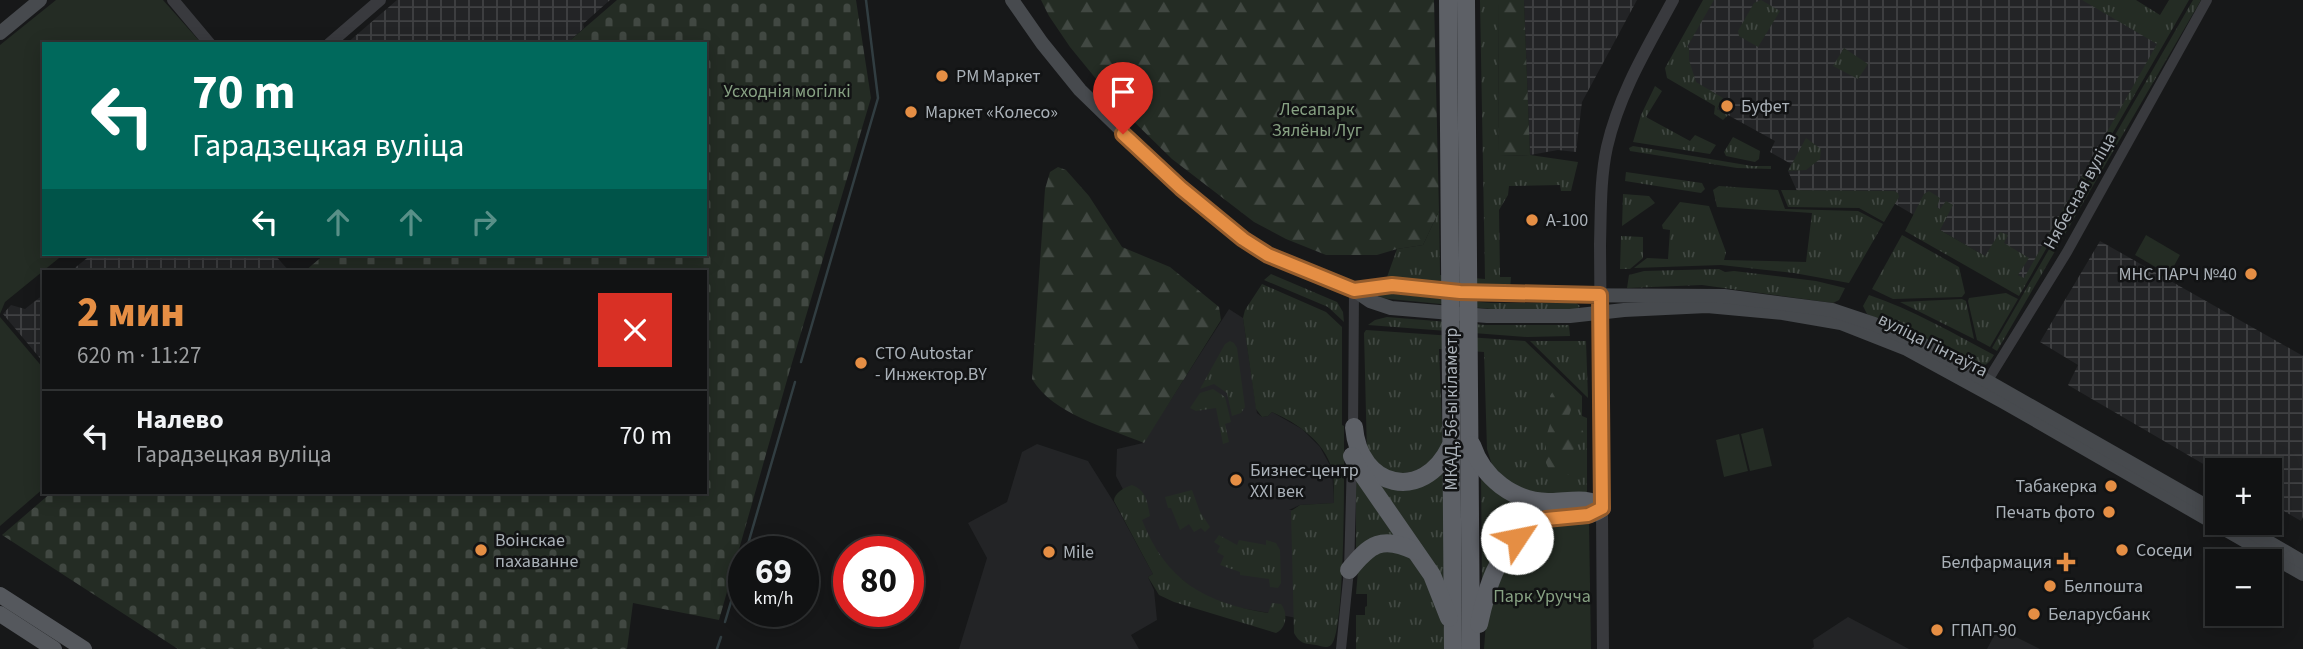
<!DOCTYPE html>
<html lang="ru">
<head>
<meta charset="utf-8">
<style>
	:root { --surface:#111213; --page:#1a1b1c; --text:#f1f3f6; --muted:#9c9ea0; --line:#303233; --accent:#e58e44 }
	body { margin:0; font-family:"Source Sans 3",sans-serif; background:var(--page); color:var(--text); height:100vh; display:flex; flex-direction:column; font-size:26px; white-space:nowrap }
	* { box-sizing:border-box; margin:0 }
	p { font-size:23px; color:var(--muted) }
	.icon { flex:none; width:38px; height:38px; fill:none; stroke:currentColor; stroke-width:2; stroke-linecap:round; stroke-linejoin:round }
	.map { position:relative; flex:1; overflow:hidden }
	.details { position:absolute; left:42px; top:270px; width:665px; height:224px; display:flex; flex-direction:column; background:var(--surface); border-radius:0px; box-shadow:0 4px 18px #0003,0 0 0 2px var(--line) }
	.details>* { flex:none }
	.hud { position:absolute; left:42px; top:42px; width:665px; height:214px; border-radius:0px; box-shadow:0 4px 18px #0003,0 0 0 2px var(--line); background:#00695c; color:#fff; overflow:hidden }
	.fabs { position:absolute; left:2205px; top:458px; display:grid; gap:14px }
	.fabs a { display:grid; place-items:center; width:77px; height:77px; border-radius:0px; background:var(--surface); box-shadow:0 4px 18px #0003,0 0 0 2px var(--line); font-size:35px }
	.speed { position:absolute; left:728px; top:536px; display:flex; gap:14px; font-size:35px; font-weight:700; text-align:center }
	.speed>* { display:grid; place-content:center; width:91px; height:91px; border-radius:50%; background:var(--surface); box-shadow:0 4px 18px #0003,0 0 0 2px var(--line); line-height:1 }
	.speed small { font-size:18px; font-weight:400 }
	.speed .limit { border:10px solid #d22; background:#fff; color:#111 }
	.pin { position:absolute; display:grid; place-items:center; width:60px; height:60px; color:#fff; margin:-72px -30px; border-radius:50% 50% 50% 0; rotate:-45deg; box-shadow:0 0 7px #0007 }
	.pin .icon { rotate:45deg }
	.me { position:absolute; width:77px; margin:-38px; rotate:56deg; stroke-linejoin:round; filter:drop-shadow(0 0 5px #0008) }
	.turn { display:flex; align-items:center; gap:24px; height:147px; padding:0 35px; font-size:32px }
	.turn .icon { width:91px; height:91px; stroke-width:2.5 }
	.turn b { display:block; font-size:49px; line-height:60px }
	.lanes { display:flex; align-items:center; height:66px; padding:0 35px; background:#0003; justify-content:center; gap:35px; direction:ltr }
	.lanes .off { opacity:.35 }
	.round { display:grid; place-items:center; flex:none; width:74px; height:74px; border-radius:0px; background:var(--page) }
	.head { display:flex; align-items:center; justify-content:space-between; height:119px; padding:0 35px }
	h1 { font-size:42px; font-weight:800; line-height:52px; color:var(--accent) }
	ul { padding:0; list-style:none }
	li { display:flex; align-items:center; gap:21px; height:91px; padding:0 35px; border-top:2px solid var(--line) }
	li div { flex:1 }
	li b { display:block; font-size:26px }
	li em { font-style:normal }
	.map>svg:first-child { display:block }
</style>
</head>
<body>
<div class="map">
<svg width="2303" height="649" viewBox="0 0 2303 649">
	<defs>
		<pattern id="industrial-grid" width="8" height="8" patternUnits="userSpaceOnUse" patternTransform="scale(1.75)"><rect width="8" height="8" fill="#232426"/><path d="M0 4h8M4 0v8" fill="none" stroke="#404143"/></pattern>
		<pattern id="grass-tufts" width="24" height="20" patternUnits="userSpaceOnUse" patternTransform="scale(1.75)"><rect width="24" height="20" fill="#242c24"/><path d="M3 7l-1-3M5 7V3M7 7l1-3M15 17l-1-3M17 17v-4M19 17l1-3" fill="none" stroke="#414842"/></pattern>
		<pattern id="forest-firs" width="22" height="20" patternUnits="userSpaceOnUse" patternTransform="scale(1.75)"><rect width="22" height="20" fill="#242c24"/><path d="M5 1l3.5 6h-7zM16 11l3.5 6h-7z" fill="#414842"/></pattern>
		<pattern id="cemetery-stones" width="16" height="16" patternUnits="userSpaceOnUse" patternTransform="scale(1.75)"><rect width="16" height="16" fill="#242c24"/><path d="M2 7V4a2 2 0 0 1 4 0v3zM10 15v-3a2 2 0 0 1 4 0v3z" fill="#414842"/></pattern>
	</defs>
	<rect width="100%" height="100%" fill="#171819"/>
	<g fill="#232426">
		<path d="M1229,309L1243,318L1257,413L1262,417L1268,416L1272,412L1302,429L1320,447L1332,469L1334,503L1300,505L1289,510H1295L1297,618L1240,608L1216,601L1195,590L1176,575L1160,557L1149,539L1116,476L1117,449L1143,443Z"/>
		<path d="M1037,444L1088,461L1115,504L1153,574L1148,577L1154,590L1157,620L1131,635L1139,649H959L987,558L968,523L1007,502L1022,452Z"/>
		<path d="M1848,617L1909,649H1811L1814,647L1813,640Z"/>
		<path d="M1998,628L2040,649H1987Z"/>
	</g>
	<g fill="url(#industrial-grid)">
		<path d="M397,0H610L583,24L584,28L566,44H346Z"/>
		<path d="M1524,0H1637L1582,102L1576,152L1558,150L1530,155Z"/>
		<path d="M1710,0H2091L2163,41L2026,280L1878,194L1797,191L1788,171L1791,164L1770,152L1775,141L1717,109L1721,102L1676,77L1672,64Z"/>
		<path d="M2100,241L2303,356V517L2301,521L2270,503V471L2217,472L2068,385L2078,365L2040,342Z"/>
		<path d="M92,254H274L289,271H71Z"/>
		<path d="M44,294V363L3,314L11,305L25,309Z"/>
	</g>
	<g fill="url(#grass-tufts)">
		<path d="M1480,0H1498L1499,156L1530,155L1578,162L1571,191H1561L1560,185L1509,186L1508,195L1499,210L1500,277H1511L1510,289L1387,277L1397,249L1423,245L1439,211L1440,275L1485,279Z"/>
		<path d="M1703,0H1714L1687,47L1689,48V60L1696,82L1723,98L1717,109L1728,115L1723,120L1714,114L1715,106L1667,78L1665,68Z"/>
		<path d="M1761,0L1780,11L1758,47L1739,36L1738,31L1754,3Z"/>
		<path d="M2082,0H2136L2160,15L2169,0H2189L2019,296L1905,231L1924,194L1929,191L1940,198L1937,207L1940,209L1946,201L1953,205L1940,230L1985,256L2000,232L2008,235L2004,243L2029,258L2018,275L2024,278L2157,44Z"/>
		<path d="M2193,0H2201L1997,351L1992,348Z"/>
		<path d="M1844,48L1868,64L1858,79L1833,66Z"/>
		<path d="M1655,86L1662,91L1646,117L1690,141L1695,135L1716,145L1710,154L1633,142L1641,115Z"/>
		<path d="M1733,137L1760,151L1759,159L1755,162L1726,156L1724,152Z"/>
		<path d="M1806,138L1821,149L1820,159L1806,170L1788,171Z"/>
		<path d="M1633,146L1752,166H1771V169L1737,168L1630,151L1629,148Z"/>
		<path d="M1626,172L1702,183L1705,189L1701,193L1625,181Z"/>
		<path d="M1719,186L1778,190L1785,209L1858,211L1883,224L1849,283L1794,273L1721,265L1634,268L1647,258L1668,259L1670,230L1663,229L1662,225L1680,202L1709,206L1726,252L1724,260L1806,262L1812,213L1717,207L1713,190Z"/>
		<path d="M1781,190L1894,191L1898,193L1899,197L1884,222L1859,208L1788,207Z"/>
		<path d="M1623,194L1649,196L1655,203L1622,226Z"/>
		<path d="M1902,235L1959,267L1965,293L1962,297L1893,299L1872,289Z"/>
		<path d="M1621,236L1643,237V258L1630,269H1620Z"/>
		<path d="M1719,269L1725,272L1734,271L1816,281L1845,288L1839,300L1833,303L1702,285L1627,288L1629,275L1644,271Z"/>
		<path d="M1271,274L1337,302L1343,312L1344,322L1328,307L1264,280Z"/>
		<path d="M1262,284L1326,312L1342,327V425L1344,426C1344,454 1346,634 1331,645C1327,649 1321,646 1316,645C1305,644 1299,643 1294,633L1291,511L1300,505L1334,503C1333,492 1335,479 1332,469C1324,441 1297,423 1272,412L1268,416L1262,417L1256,409L1243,318L1245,310Z"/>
		<path d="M1381,293L1491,303H1576L1580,306L1577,309H1491L1380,298L1379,295Z"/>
		<path d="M2006,293L2018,299L1990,347L1977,340L1968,301L1969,298Z"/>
		<path d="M1869,295C1913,310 1953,333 1994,355C1989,363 1986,367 1976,367L1927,340L1867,314L1863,306Z"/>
		<path d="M1962,299L1966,301L1974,339L1900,302Z"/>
		<path d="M1387,317L1485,325H1569L1570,336L1527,337L1368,325L1375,320Z"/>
		<path d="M1366,330L1525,341L1582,396V416L1587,418V494L1536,497L1510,484L1492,465L1487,449L1484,352L1439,349L1443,450L1424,470L1391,475L1367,454L1364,333Z"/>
		<path d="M1230,341L1234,343L1237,348L1245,407L1241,413L1232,416L1227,393L1214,384L1200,389L1225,344Z"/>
		<path d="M1530,341H1586L1588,398Z"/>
		<path d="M1213,389L1225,397L1231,422L1225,424L1229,442L1223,444L1216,408L1196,411L1190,408L1200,393Z"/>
		<path d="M1446,466L1448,600L1371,479Z"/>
		<path d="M1481,471L1487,479L1583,506L1482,585Z"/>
		<path d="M1356,473L1401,536L1356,549Z"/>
		<path d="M1132,485C1147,491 1147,502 1150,516L1142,520C1166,581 1205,603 1268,613L1272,603L1281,604C1288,613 1287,628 1276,633L1174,602L1159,595L1148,577L1153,574L1114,501C1114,493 1125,487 1132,485Z"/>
		<path d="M1192,490L1200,512L1210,527L1205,532L1201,528L1194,532L1189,524L1180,530L1171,508H1168L1165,497Z"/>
		<path d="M1219,535L1237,545L1239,540L1266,545V540L1276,543L1280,550L1281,583L1278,588L1270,587L1269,579L1240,575V572L1220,565L1224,556L1217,552L1220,546L1214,542Z"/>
		<path d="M1382,548L1409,552C1430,588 1446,605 1445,649H1356V615H1365V607L1367,606V594H1356L1358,571Z"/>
	</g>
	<g fill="url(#forest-firs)">
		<path d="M1041,0H1434L1439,211L1423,245L1397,249L1377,255H1326L1286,239L1254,222L1172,159L1119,107L1070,47L1049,16Z"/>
		<path d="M1498,0H1524L1530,155L1499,156Z"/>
		<path d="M1058,167L1066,170L1089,196L1122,247L1170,267L1219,307L1221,320L1144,443C1106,427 1054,415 1032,379L1045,189L1050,172Z"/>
		<path d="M1564,387L1575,397L1569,416L1583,431L1584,437L1576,442L1573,451L1574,472L1570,475L1560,474L1557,477L1552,476L1546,463V437L1553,415L1550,396L1555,388Z"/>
	</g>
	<path fill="url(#cemetery-stones)" d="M617,0H856L871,98L789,373L719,620L633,603L627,649H178L2,535L52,492H705V271H305L325,254H705V44H566Z"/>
	<g fill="#242c24">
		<path d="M56,0H163L202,44H44V254H64L5,302L0,314V45Z"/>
		<path d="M2146,235L2180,255L2169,275L2135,255Z"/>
		<path d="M0,317L44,369V488L0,526Z"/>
		<path d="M1763,428L1772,466L1750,471L1741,434Z"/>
		<path d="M1739,434L1748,471L1724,477L1716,440Z"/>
		<path d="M1589,521L1591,649H1484L1486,621L1510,552L1541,526Z"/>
	</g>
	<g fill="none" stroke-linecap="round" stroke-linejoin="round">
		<g stroke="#313d41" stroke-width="2.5">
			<path d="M801,362L878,98L866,0"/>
			<path d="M746,551L795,382"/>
			<path d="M725,622L744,558"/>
			<path d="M717,649L721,637"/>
		</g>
		<g stroke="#393a3e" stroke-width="10">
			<path d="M1988,380L2067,252L2207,0"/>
			<path d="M1353,433L1354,290"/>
			<path d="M1341,649L1349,570L1352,460"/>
		</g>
		<g stroke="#393a3e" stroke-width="12">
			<path d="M173,0L210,44"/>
			<path d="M329,44L380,0"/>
			<path d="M1603,649L1600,244C1601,212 1600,179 1607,147C1619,94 1647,48 1673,0"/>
		</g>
		<g stroke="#474a4e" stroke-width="14">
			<path d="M1012,0L1042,43L1080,90L1181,188L1216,218L1268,255L1354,290L1370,301L1391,308L1487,316H1570L1624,310L1707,306L1783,313L1841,323L1907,349L2004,402L2303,574"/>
			<path d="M0,33L40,0"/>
			<path d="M1354,290L1393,285L1460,292L1533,295L1724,296L1832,310L1874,324L1924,345L2217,512"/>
			<path d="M2236,523L2303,562"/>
		</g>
		<g stroke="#55585d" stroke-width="16">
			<path d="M0,595L84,649"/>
			<path d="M0,614L54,649"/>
		</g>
		<g stroke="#5d6066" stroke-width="18">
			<path d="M1448,0L1453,649"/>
			<path d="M1466,0L1471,649"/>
			<path d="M1354,427C1359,488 1423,503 1450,447"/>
			<path d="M1472,445C1483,478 1513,501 1548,502C1564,503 1589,495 1602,508C1588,519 1572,514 1555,516C1544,518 1535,524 1526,530C1496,555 1487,587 1479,624"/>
			<path d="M1352,456L1360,471L1432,575L1449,618"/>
			<path d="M1349,570C1370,544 1382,535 1415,551"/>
		</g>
	</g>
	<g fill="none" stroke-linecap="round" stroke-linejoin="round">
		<defs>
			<path id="route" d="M1123,134L1181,188L1243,239L1268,255L1354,290L1392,285L1460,292L1600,295L1602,508L1588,515L1546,519L1517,538"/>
		</defs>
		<use href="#route" stroke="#955c2c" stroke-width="18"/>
		<use href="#route" stroke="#e58e44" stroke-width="12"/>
	</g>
	<g fill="#e58e44" stroke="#121314" stroke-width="2.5">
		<circle cx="942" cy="76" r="7"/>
		<circle cx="1727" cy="106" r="7"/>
		<circle cx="911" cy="112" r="7"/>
		<circle cx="1532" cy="220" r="7"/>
		<circle cx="2251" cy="274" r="7"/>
		<circle cx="861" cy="363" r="7"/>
		<circle cx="1236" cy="480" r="7"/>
		<circle cx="2111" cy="486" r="7"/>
		<circle cx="2109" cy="512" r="7"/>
		<circle cx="481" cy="550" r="7"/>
		<circle cx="2122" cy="550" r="7"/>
		<circle cx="1049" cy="552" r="7"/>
		<path d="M2062.5 551.5h7v7h7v7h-7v7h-7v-7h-7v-7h7z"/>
		<circle cx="2050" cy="586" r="7"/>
		<circle cx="2034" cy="614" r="7"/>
		<circle cx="1937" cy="630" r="7"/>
	</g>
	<g text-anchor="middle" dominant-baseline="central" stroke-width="5" stroke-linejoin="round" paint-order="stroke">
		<g font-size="18" fill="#aab1b8" stroke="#121314" text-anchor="start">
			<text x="956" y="76">РМ Маркет</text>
			<text x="1741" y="106">Буфет</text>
			<text x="925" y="112">Маркет «Колесо»</text>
			<text x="1546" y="220">A-100</text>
			<text x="2237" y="274" text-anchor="end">МНС ПАРЧ №40</text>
			<text x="875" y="353">СТО Autostar<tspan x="875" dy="21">- Инжектор.BY</tspan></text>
			<text x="1250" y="470">Бизнес-центр<tspan x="1250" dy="21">XXI век</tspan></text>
			<text x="2097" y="486" text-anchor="end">Табакерка</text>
			<text x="2095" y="512" text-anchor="end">Печать фото</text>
			<text x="495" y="540">Воінскае<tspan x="495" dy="21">пахаванне</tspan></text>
			<text x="2136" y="550">Соседи</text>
			<text x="1063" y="552">Mile</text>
			<text x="2052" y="562" text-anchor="end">Белфармация</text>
			<text x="2064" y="586">Белпошта</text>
			<text x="2048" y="614">Беларусбанк</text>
			<text x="1951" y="630">ГПАП-90</text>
		</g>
		<g font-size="18" fill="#87a183" stroke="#121314">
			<text x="787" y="91">Усходнія могілкі</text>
			<text x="1317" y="109">Лесапарк<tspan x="1317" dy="21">Зялёны Луг</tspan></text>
			<text x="1542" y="596">Парк Уручча</text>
		</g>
		<g font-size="18" fill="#aab1b8" stroke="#121314">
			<text transform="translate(2080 191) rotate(-61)">Нябесная вуліца</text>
			<text transform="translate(1933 345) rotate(27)">вуліца Гінтаўта</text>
			<text transform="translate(1451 409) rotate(-90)">МКАД, 56-ы кіламетр</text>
		</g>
	</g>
</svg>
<div class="fabs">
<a>+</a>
<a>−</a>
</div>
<div class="speed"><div>69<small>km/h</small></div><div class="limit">80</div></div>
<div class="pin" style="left:1123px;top:134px;background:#d93025"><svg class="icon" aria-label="arrive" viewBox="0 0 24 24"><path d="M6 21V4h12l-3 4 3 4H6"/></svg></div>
<svg class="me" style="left:1517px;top:538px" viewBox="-20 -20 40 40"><circle r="19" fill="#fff"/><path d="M0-13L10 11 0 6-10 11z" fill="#e58e44"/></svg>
<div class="hud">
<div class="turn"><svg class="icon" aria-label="left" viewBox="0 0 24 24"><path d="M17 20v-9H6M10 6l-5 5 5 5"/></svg><div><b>70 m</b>Гарадзецкая вуліца</div></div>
<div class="lanes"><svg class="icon" aria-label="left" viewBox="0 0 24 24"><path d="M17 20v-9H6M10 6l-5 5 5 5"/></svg><svg class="icon off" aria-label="ahead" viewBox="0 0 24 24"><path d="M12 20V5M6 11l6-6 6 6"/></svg><svg class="icon off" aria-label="ahead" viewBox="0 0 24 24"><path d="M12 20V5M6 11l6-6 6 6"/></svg><svg class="icon off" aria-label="right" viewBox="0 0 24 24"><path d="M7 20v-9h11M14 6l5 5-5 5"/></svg></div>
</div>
<section class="details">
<div class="head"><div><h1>2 мин</h1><p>620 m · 11:27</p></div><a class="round" style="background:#d93025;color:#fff"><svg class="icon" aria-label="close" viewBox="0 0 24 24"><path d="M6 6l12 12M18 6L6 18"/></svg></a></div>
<ul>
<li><svg class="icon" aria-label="left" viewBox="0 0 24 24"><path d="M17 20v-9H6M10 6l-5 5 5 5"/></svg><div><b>Налево</b><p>Гарадзецкая вуліца</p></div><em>70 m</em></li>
</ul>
</section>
</div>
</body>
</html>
